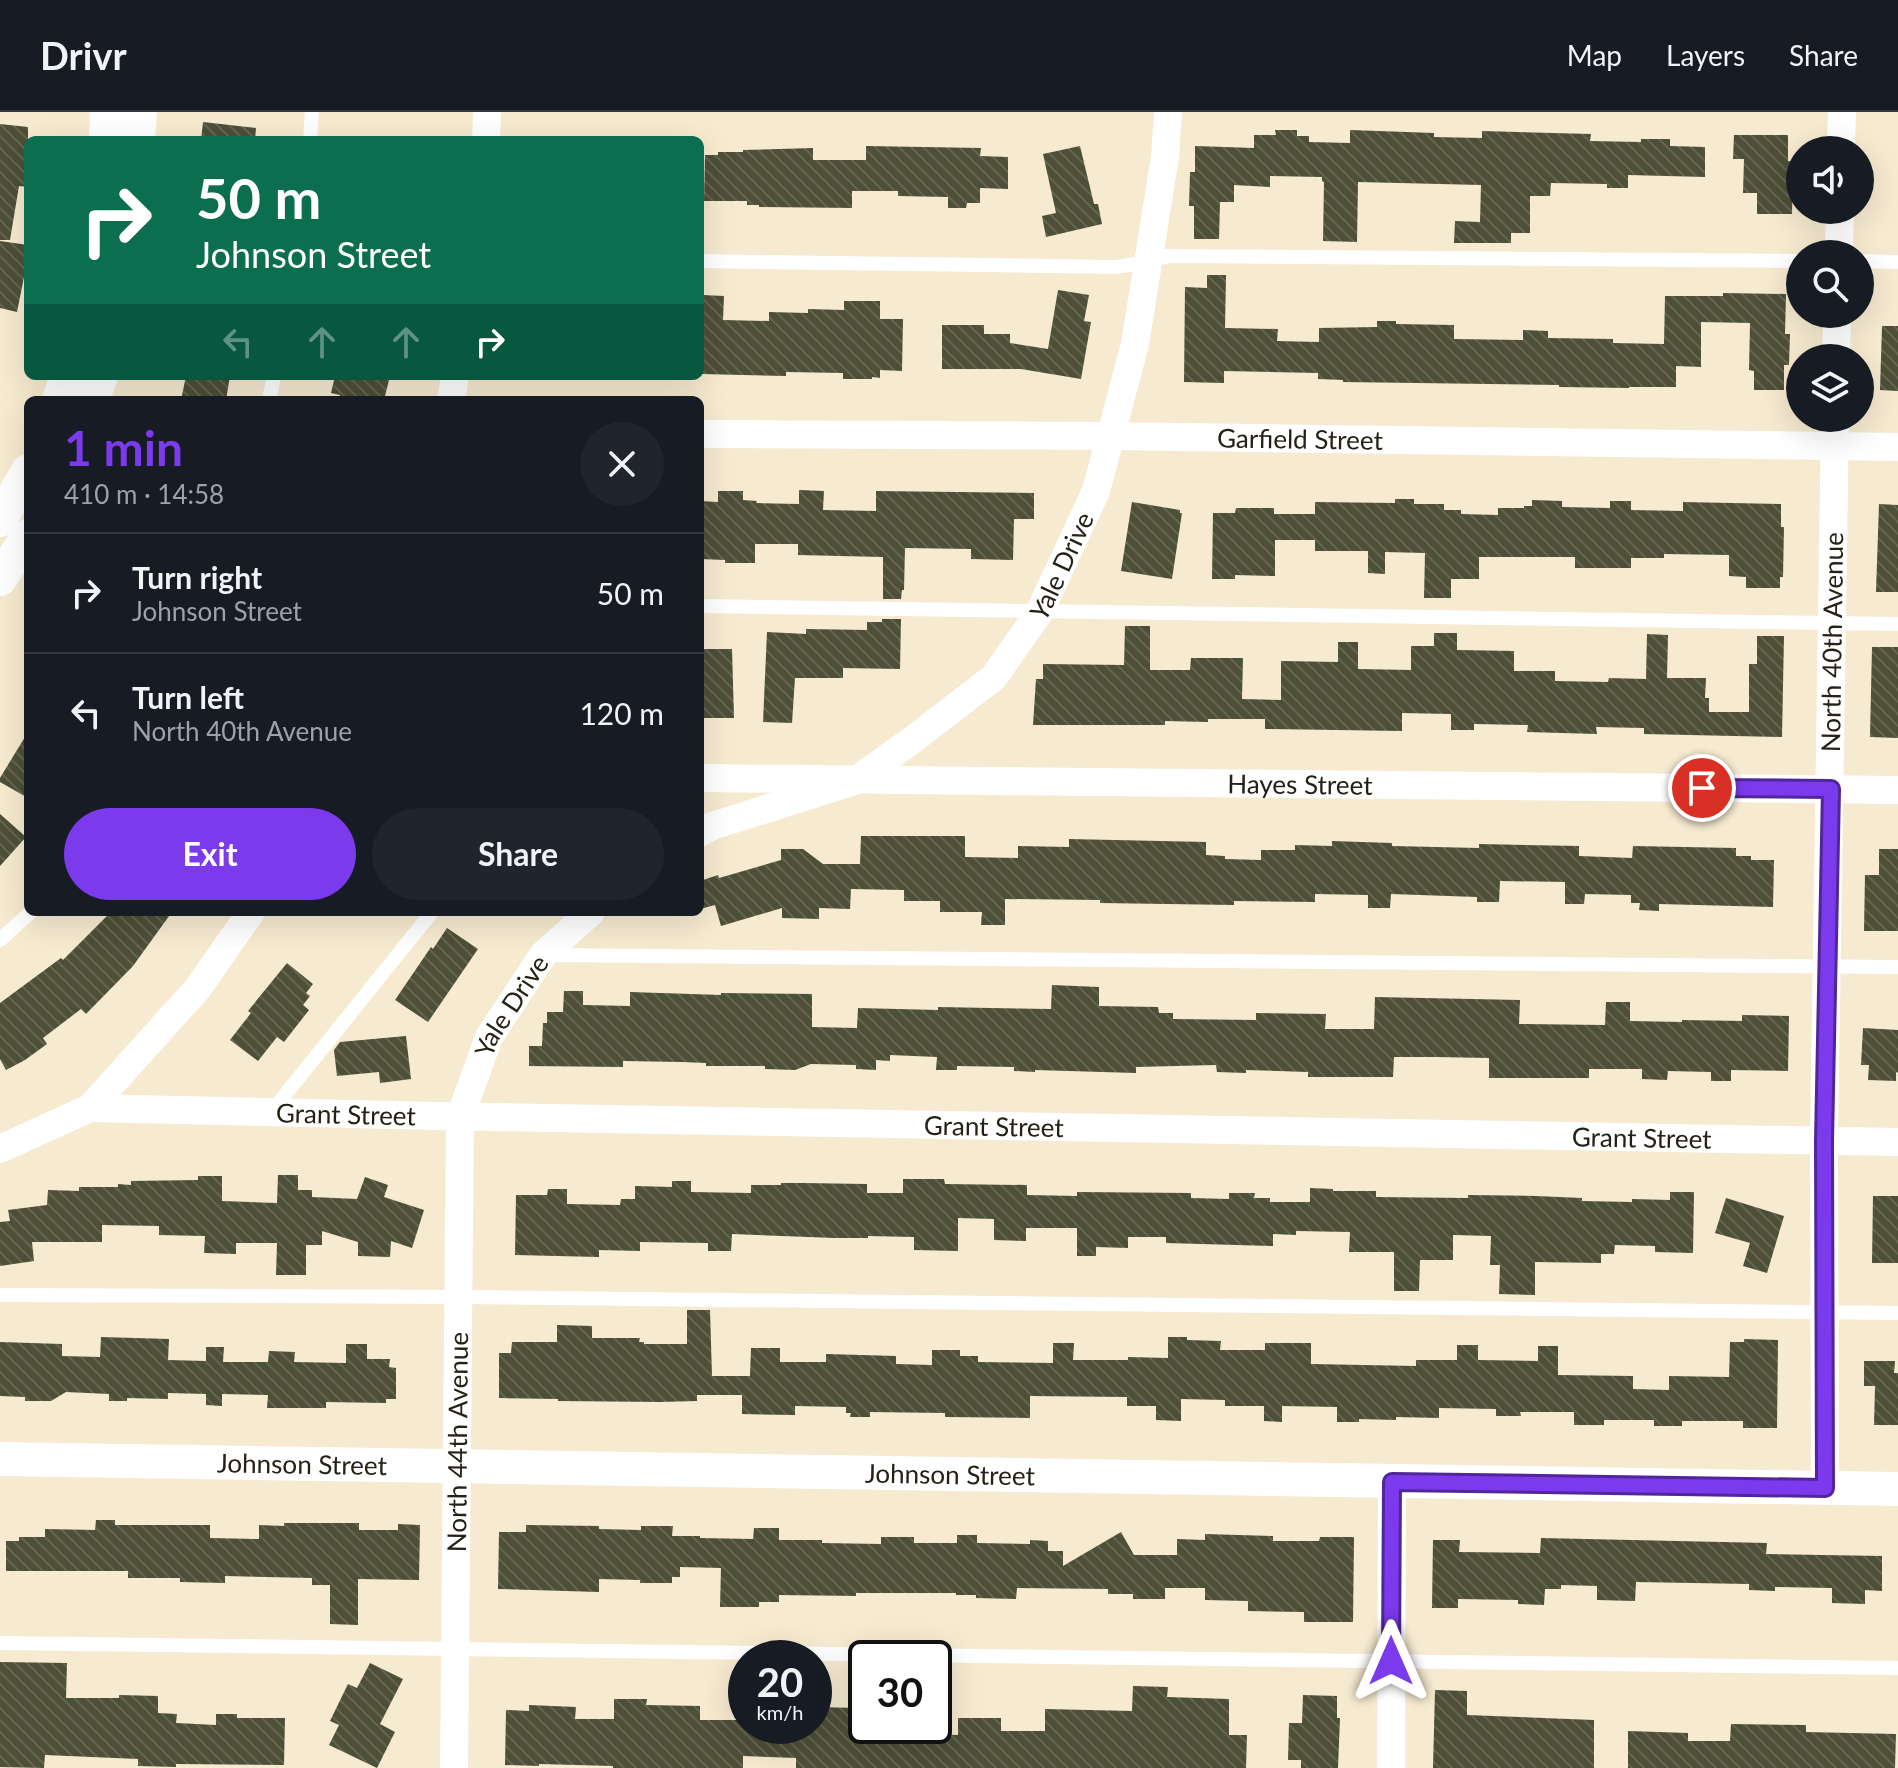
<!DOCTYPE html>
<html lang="en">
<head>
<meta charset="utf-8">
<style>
	:root { --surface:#171b24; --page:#20242c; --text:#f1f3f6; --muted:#9ea1a6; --line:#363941; --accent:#7c3aed }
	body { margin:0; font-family:Lato,sans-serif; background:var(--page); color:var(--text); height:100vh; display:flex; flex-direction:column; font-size:30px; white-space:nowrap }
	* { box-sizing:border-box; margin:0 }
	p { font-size:26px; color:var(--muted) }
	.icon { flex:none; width:44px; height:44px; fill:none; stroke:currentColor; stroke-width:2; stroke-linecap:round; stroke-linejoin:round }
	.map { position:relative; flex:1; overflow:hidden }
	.sheet { position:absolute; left:24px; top:284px; width:680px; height:520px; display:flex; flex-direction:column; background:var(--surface); border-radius:12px; box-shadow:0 8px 32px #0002 }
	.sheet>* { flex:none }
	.banner { position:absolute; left:24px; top:24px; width:680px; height:244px; border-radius:12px; box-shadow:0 8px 32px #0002; background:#0b6e4f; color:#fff; overflow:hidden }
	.buttons { position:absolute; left:1786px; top:24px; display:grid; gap:16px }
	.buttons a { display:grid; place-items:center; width:88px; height:88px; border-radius:50%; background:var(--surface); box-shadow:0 8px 32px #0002; font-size:40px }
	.speed { position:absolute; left:728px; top:1528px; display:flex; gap:16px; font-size:40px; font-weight:700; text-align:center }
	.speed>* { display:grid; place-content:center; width:104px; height:104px; border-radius:50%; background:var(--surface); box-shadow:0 8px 32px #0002; line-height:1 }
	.speed small { font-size:20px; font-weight:400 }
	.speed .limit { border:4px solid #111; border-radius:12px; background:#fff; color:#111 }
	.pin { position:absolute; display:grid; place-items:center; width:68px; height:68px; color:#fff; margin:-34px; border:4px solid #fff; border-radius:50%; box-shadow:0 2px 8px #0007 }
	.me { position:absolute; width:88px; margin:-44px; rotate:0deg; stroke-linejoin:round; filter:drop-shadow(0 0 6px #0008) }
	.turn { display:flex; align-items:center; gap:28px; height:168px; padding:0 40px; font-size:36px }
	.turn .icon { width:104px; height:104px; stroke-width:2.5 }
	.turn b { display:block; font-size:56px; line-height:68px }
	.lanes { display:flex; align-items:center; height:76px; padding:0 40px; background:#0003; justify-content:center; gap:40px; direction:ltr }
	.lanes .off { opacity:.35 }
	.round { display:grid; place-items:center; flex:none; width:84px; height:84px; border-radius:42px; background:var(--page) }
	.head { display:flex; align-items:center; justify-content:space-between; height:136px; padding:0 40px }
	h1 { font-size:48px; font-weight:700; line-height:60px; color:var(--accent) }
	.button { display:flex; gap:16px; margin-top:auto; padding:16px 40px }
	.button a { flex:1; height:92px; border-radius:48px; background:var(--accent); color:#fff; font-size:32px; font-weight:700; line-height:92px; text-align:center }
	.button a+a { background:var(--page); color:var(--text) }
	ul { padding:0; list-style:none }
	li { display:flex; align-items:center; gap:24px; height:120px; padding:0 40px; border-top:2px solid var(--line) }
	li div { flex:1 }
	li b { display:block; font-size:30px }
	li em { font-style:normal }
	header { display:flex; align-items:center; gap:48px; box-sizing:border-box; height:112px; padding:0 40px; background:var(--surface); border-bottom:2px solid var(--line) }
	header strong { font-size:38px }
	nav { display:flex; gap:44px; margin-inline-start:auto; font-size:28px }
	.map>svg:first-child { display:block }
</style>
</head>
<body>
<header>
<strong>Drivr</strong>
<nav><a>Map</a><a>Layers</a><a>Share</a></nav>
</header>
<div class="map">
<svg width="1898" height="1656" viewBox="0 0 1898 1656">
	<defs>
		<pattern id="building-back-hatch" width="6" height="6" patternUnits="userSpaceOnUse" patternTransform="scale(2)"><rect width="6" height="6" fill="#4e4f37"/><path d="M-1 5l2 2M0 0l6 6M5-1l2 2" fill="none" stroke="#646551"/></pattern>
	</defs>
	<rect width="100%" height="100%" fill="#f6ead0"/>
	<g fill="url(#building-back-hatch)">
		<path d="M203,10L256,16L255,28H201Z"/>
		<path d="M0,12L28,15V75L19,74L10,128H0Z"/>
		<path d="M1275,18H1297V24H1309V30L1350,31V18L1434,21V25L1482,26V19L1591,22L1590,29L1641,30V27H1670V34L1705,35V65L1628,63V76H1607V72L1551,71L1550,84H1530V121H1511V131H1454L1455,109L1480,110L1481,73L1358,70L1357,130L1323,129L1324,70L1322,69V65L1270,64V75L1234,73V90H1220L1219,127H1194V94H1189L1190,60H1195V34L1254,36V23H1276Z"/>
		<path d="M1734,23H1788V49H1793L1792,102H1757V81H1743L1744,47H1733Z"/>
		<path d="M866,34L981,36L980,44L1008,45V77L980,76V91H967L966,96H948V85L898,84V79H852V96L759,95V93H747V89H704L705,43H718V40H743V38L813,36V48H866Z"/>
		<path d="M1080,34L1094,92H1098L1102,112L1046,125L1042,104L1056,101L1043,42Z"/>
		<path d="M0,129L28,133V145L17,200L0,196Z"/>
		<path d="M1207,163H1226L1225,216L1278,217L1277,229L1319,230V216L1377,215V209H1396V212L1454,213V227L1523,228V218L1548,219V226L1613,227V231L1664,232L1665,184H1723V181L1786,182L1785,222H1790L1789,253H1784V278H1754V259L1749,258L1750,211L1701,210V255L1676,254V275H1629V276L1559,275V273L1343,270V268L1318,267V261L1224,259V271L1184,270L1185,175L1207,176Z"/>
		<path d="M1058,178L1089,183L1084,209L1091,210L1081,267L1021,257H942V213H984V222H1010V231L1048,237Z"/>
		<path d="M703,183L724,184L723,208L769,209V200L808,201V197L844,198V189H880V207H903L902,259L880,258V266L872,265V267H843V261L786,260V264L702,262Z"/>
		<path d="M1882,214H1898V279L1880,278Z"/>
		<path d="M186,264H230L226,288H181Z"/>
		<path d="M335,264H390L384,288H339L340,283L331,281Z"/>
		<path d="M799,378L824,379L823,398L876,399V379L1034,381V407H1014L1013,448L971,447V437L905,436L904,478H902L901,487H883V445L798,443V432H755V451H725V448L700,447V389L718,390V379H743V388L757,389L756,391L799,392Z"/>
		<path d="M1395,387H1414V392H1444V398H1461V402L1498,403V396H1524V394H1532V388L1562,389V395L1610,396V389H1631V398L1683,399V390L1781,392V415H1784L1783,465H1780V476H1746V465L1729,464V443L1664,442V446H1631V456H1575V445H1479V467H1451V486H1424L1425,441L1385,440V462L1368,461V439H1315V428H1275V464L1235,463V467H1212L1213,401H1235L1236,396H1274V402H1315V390L1395,391Z"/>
		<path d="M1132,390L1180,398V401H1182L1172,467L1121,459Z"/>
		<path d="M1879,392L1898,393V480H1876Z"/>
		<path d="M882,507H901L900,557L843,556V566H795L792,611L763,610L767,520L806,522V517L867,518V510H882Z"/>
		<path d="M1125,514H1150V558H1190L1191,546H1243L1242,587L1281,588V549L1338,550V530H1358V557L1411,558V534H1434V521H1457V538L1514,539V559H1555V569L1608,570L1609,566L1646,567L1647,522L1668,523L1667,566H1706L1705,586H1709V600H1749V552H1757V524H1784L1782,625L1644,622V616L1596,615L1597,622L1527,620L1528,613L1474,612V618H1451V602L1402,601V619L1265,617V607H1208V610L1165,609V613H1033L1036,567H1043V552L1124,553Z"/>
		<path d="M1872,535H1898V626L1870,625Z"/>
		<path d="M703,537H732L734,606H700V551H702Z"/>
		<path d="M28,620V686L0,670V666Z"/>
		<path d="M0,702L26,725L0,754Z"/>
		<path d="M861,724H965V745L1018,746V734L1069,735V727L1206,730V743L1225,744V747L1261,748V738H1295V733L1332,734V729L1392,731V734L1479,736V732L1579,734V744L1632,746L1633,734L1736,736V744H1751V748H1774L1773,795L1659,792V799L1639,798L1640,791H1631V783L1585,782L1584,792H1565V770L1500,769L1499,790H1477V785L1391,782L1390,796H1368V783L1315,782V790L1234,789V793L1100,791V788L1005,787V813H981L982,800H940V789H904V778L851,777L850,797L819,796V807L782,806V796L721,814L715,793L700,797V769L718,763L719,766L781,748V737H803L823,752H860Z"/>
		<path d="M1879,737H1898V819H1864L1865,763H1879Z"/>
		<path d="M111,800H172L133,854L86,902L81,897L43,926L47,932L25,948L6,958L0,947V891L61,846L63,848Z"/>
		<path d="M447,816L478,837L428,910L395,888L431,835L433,837Z"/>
		<path d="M287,851L313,872L306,881L310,884L303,893L309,898L284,930L277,925L258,949L230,928L251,901L248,899Z"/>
		<path d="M1052,873L1099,875V894L1158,895L1159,901H1173V907L1256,908V901L1326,902L1325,917H1374L1375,885L1520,888L1519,912L1605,913L1606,890H1630V909L1682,910V908L1742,909V903L1789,904L1788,959L1731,958V969H1711V960L1668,959L1667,968L1642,967V957H1589V966H1489V946L1435,945H1394L1393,965H1308V960L1246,958V961L1217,960L1216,953L1136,955V961L1035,958V960L1014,959V955L957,954V958H936L937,945L890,943V949L876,948V958L856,957V953L811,952L795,958L765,957V954H706V951L682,950L623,949V955L529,954V934H542L543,911H547V900H563L564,879H583V893L630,894V880L721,883V881L812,882V915L857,916L858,896L938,898V895L1051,897Z"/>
		<path d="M1863,916L1898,918V961L1896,960V969L1868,968L1869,953H1861Z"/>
		<path d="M406,924L411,967L380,971L379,960L337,964L334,938L340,930Z"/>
		<path d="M278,1063H298V1078H312V1085L357,1087L365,1065L388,1073L384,1085L424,1098L412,1136L391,1129L390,1145L358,1144V1130L322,1119V1133H306V1163H276L277,1131H236V1142L204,1141L205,1124L159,1123V1114L102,1113V1130H32L34,1149L0,1154V1110L10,1109L8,1098L47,1093L48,1078L79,1079V1075H118V1072L131,1073V1069L198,1068V1064H222V1089L277,1091Z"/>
		<path d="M903,1067H944L945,1072L1027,1073V1083L1077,1084V1080L1191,1081V1086L1229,1087V1081H1255L1254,1086H1270V1090H1310V1076L1333,1077V1079H1376V1085L1468,1086V1083L1536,1084L1582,1086V1089L1632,1090V1087L1670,1088V1080H1694L1693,1141L1655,1140V1134L1615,1133L1614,1142H1601V1151L1535,1150V1183L1499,1182L1500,1153H1490L1491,1124L1453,1123V1148H1420L1419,1179H1394V1140H1349L1350,1120L1296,1119V1123L1273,1122V1134L1166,1131V1125H1128V1136L1096,1135V1144H1077V1116H1026V1129L994,1128V1107L958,1106V1139L914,1138V1125L868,1124V1126H835L732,1122L731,1139H708V1131L640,1130V1139L599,1138V1145L515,1143L516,1083H547L548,1077H567V1092L620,1093L621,1087H635V1074L672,1075V1069H691V1080L751,1081V1073H781V1071H803L867,1072V1081H903Z"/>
		<path d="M1873,1084H1898V1151H1872Z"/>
		<path d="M1726,1086L1784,1104L1767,1161L1743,1154L1750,1131L1715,1121Z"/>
		<path d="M687,1198H710L712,1264H750L751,1236H780V1250H826V1242L896,1244V1252L932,1253V1238H960V1244H978V1250L1053,1251V1231H1074L1073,1248H1128V1245L1168,1246V1225H1187V1228L1221,1229L1220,1238H1265V1231H1311V1252L1416,1254V1248H1457V1233H1478V1248L1538,1249V1234H1558V1263L1633,1264V1277L1669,1278V1264L1729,1265L1730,1230H1744V1227L1778,1228L1777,1316H1743V1309H1682V1314H1654V1308H1604V1313H1574V1300H1520L1521,1304H1496V1297L1439,1296V1306L1396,1305V1308L1359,1307V1310H1337V1295L1282,1294V1310L1264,1309V1294H1225V1288L1181,1287V1309L1156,1308V1294H1127V1285L1030,1284V1306L945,1305V1301L870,1300V1305H850L851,1301H846V1295L795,1294V1303L742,1302V1283H697V1289L660,1290L558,1289V1287L499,1286V1241H511L512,1230H557V1213L592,1214V1226H640L639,1230H644V1232H687Z"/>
		<path d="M101,1225L169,1227L168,1248L206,1249V1235H224L223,1250H268L269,1239L295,1240L294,1250L346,1251V1232H367V1247H390L389,1255L396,1256V1287H386V1291L326,1290V1296H267L268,1283L222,1282V1294L206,1293V1282L168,1281V1287L127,1286V1289H109V1282L66,1280L51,1289H25V1285L0,1284V1230L62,1232V1244L100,1245Z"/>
		<path d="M1864,1249H1895L1894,1261H1898V1313H1874L1875,1274H1864Z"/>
		<path d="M96,1408H115V1413H210V1426L259,1427V1413L284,1414V1411H359V1418H398V1412L420,1413L419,1468L358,1467V1513L330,1512V1473H312V1466L225,1464V1471L180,1470V1466H128V1459H6V1429H19V1425H45V1417L95,1418Z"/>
		<path d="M526,1413L599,1414V1417L641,1418V1414H673L672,1424H700V1426L753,1427L754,1416H779V1428H822V1431L881,1432V1425H914V1431H957V1423H977V1431L1030,1432V1428L1048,1429V1439H1063V1454L1121,1420L1134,1443H1177V1427L1205,1428V1422L1273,1424V1429H1319L1320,1425H1354L1353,1510H1304V1500L1248,1499V1489L1205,1488V1476H1165V1487H1133V1482H1108V1477L1017,1476L1016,1487L976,1486V1483H956V1481H856V1484L779,1483V1490H759V1495H720L721,1456L680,1455V1465H672V1471H640V1468L599,1467V1480L498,1477L499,1420H526Z"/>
		<path d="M1541,1426L1767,1431L1766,1442L1882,1444V1479L1865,1478V1492L1832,1491V1476L1775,1475V1479L1749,1478V1472L1636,1470L1635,1489L1597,1488V1474L1561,1473V1477H1545L1544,1493L1518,1492V1488L1458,1487V1496H1432L1433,1428H1460L1459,1440L1540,1441Z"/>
		<path d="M0,1550L67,1551L66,1586H119V1583L158,1584V1601L177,1602L176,1611L216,1613V1602H237V1606H285L284,1653L176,1652V1655L138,1654V1647L45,1643L44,1656L0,1655Z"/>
		<path d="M370,1551L403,1567L380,1612L395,1620L377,1656L329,1633L339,1613L330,1609L348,1572L357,1576Z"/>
		<path d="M1133,1574L1168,1575L1167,1585L1229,1587V1623H1247L1246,1656H796V1646L743,1644V1656H613V1654L539,1652V1654L505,1653L506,1598L529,1599V1593L576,1595L575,1607H614V1587H647L646,1593L700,1594V1608H746V1614H814V1595L859,1596L858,1614H921V1622L958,1623V1606H1001V1619H1045V1597L1132,1599Z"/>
		<path d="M1435,1578L1467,1579V1603L1594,1608V1656H1433Z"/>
		<path d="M1303,1583L1337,1584V1606H1340L1338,1656H1301V1648H1288L1289,1611H1302Z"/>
		<path d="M1731,1612L1806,1613V1620L1896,1622L1895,1656H1628V1619L1688,1621V1629H1730Z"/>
	</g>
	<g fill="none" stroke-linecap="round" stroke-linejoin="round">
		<g stroke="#fff" stroke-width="14">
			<path d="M310,28L312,0"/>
			<path d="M700,149L1115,155L1149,150L1167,144L1800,149"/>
			<path d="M1860,149L1898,150"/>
			<path d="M269,288L274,264"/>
			<path d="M700,494L1898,512"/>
			<path d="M0,828L31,800"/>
			<path d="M548,843L1898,855"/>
			<path d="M272,999L432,800"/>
			<path d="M0,1183L459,1185L1898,1201"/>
			<path d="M0,1531L1898,1556"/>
		</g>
		<g stroke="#fff" stroke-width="28">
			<path d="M486,28L487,0"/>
			<path d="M1841,38L1842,0"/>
			<path d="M1839,142L1840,98"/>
			<path d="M1836,246L1837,202"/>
			<path d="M451,288L455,264"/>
			<path id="s1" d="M700,322L1111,324L1898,335"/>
			<path id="s2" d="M700,666L1898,678"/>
			<path id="s3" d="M700,721L712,714L855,669L911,629L994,565L1040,499L1096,379L1135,232L1165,45L1168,0"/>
			<path id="s4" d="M90,996L438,1004L1898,1030"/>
			<path d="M0,1037L90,996L198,876L251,800"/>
			<path id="s5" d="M1825,1376L1824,1029L1835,306"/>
			<path id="s6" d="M454,1656L460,1005L489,925L543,843L591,800"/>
			<path d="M1391,1656L1392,1370"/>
		</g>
		<g stroke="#fff" stroke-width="34">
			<path d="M106,28L107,0"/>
			<path d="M138,28L140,0"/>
			<path d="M59,288L67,264"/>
			<path d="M92,288L101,264"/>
			<path d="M0,408L28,359"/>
			<path d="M0,467L28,424"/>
			<path id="s7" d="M0,1347L1898,1377"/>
		</g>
	</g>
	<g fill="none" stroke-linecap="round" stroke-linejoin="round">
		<defs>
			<path id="route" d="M1391,1549L1392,1370L1825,1376L1824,1029L1831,677L1702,676"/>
		</defs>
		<use href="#route" stroke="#51269a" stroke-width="20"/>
		<use href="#route" stroke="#7c3aed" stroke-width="14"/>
	</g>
	<g text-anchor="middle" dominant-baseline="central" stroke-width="8" stroke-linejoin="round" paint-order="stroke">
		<g font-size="26" fill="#252117" stroke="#fff8e8">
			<text stroke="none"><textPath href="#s1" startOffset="600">Garfield Street</textPath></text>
			<text stroke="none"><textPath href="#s3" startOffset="468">Yale Drive</textPath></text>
			<text stroke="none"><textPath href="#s5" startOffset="846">North 40th Avenue</textPath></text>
			<text stroke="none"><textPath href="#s2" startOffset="600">Hayes Street</textPath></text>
			<text stroke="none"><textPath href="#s6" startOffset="774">Yale Drive</textPath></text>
			<text stroke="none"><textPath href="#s4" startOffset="256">Grant Street</textPath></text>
			<text stroke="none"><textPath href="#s4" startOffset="904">Grant Street</textPath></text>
			<text stroke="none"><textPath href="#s4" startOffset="1552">Grant Street</textPath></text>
			<text stroke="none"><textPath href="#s6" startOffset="326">North 44th Avenue</textPath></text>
			<text stroke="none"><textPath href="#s7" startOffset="302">Johnson Street</textPath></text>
			<text stroke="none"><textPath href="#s7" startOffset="950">Johnson Street</textPath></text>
		</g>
	</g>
</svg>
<div class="buttons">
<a><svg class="icon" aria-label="sound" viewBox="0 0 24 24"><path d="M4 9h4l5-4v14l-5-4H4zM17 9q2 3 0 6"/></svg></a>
<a><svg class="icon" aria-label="search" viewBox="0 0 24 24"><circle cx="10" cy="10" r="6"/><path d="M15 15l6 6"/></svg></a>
<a><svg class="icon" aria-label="layers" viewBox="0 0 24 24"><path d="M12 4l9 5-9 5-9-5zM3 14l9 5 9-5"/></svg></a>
</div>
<div class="speed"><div>20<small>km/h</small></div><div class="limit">30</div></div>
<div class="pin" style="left:1702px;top:676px;background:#d93025"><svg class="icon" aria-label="arrive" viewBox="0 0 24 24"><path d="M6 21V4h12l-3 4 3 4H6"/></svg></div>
<svg class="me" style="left:1391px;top:1549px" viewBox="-20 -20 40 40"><path d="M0-17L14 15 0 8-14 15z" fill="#7c3aed" stroke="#fff" stroke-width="4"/></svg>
<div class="banner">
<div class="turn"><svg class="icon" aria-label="right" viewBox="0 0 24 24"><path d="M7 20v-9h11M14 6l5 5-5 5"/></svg><div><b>50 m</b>Johnson Street</div></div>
<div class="lanes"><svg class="icon off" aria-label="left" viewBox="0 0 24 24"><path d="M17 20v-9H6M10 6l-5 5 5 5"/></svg><svg class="icon off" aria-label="ahead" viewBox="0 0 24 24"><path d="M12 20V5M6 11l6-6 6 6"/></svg><svg class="icon off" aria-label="ahead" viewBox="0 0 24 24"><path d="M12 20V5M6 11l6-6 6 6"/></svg><svg class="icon" aria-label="right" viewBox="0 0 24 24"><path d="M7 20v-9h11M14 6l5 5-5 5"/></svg></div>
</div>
<section class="sheet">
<div class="head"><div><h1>1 min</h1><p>410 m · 14:58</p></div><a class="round"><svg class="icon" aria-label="close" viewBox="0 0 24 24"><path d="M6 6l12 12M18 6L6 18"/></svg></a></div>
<ul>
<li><svg class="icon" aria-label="right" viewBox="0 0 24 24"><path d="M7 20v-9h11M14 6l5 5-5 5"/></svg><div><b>Turn right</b><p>Johnson Street</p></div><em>50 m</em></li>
<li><svg class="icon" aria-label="left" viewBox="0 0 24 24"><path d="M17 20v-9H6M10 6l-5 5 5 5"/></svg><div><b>Turn left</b><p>North 40th Avenue</p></div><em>120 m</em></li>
</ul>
<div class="button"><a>Exit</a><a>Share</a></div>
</section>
</div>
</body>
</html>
